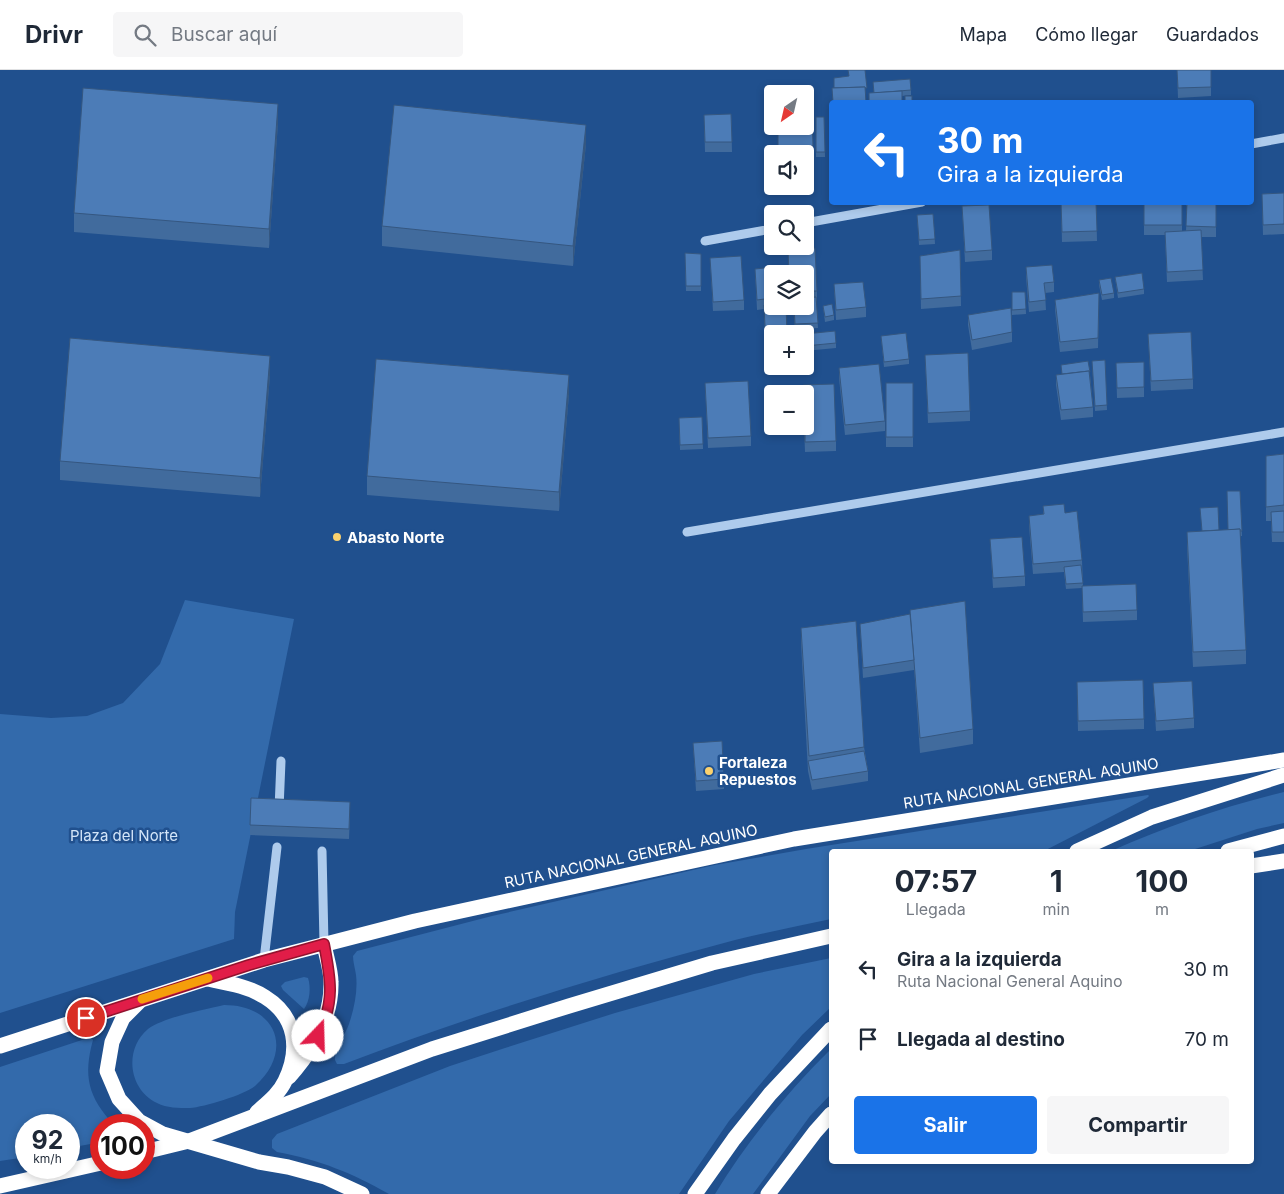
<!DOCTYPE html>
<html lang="es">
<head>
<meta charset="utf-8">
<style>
	:root { --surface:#fff; --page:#f6f6f7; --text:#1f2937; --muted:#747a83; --line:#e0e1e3; --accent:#1a73e8 }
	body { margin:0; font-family:Inter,sans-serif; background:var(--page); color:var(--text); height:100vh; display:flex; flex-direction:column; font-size:19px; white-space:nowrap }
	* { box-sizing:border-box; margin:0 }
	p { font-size:16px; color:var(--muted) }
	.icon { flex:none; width:28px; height:28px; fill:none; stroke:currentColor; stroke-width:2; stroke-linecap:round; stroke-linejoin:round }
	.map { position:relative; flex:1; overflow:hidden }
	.details { position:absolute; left:829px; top:779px; width:425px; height:315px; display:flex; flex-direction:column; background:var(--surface); border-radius:5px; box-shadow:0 2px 8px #0003 }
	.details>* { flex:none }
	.hud { position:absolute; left:829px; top:30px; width:425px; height:105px; border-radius:5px; box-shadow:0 2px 8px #0003; background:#1a73e8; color:#fff; overflow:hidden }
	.needle { width:32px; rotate:214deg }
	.fabs { position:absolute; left:764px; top:15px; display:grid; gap:10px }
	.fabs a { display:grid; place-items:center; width:50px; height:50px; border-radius:5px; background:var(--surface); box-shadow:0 2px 8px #0003; font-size:25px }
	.speed { position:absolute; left:15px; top:1044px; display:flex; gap:10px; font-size:25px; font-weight:700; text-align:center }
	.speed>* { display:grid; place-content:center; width:65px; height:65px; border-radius:50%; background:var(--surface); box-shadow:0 2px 8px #0003; line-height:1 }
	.speed small { font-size:12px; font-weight:400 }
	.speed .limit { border:8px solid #d22; background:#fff; color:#111 }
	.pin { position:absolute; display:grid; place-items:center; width:42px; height:42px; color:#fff; margin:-21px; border:2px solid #fff; border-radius:50%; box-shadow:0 1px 5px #0007 }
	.me { position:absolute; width:55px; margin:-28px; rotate:21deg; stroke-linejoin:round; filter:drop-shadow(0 0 4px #0008) }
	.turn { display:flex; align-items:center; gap:18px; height:105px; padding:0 25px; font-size:22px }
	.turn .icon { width:65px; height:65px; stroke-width:2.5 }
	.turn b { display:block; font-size:35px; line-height:42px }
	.eta { display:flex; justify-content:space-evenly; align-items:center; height:85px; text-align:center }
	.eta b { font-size:30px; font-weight:700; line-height:35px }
	.primary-button { display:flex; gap:10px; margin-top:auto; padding:10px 25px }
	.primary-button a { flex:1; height:58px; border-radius:5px; background:var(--accent); color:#fff; font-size:20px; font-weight:700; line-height:58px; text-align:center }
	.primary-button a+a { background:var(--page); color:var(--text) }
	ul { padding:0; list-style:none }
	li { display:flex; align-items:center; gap:15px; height:70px; padding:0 25px }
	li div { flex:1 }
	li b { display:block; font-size:19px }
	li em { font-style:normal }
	header { display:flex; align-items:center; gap:30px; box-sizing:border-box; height:70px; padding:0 25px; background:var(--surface); border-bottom:1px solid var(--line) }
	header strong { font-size:24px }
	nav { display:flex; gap:28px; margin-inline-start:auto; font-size:18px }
	.search { width:350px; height:45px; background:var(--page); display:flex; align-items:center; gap:12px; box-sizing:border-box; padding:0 18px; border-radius:5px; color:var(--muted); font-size:19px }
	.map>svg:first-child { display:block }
</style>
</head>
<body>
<header>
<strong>Drivr</strong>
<div class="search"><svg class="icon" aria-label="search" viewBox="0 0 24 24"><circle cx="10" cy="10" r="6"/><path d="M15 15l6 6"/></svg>Buscar aquí</div>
<nav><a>Mapa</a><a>Cómo llegar</a><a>Guardados</a></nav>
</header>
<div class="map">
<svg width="1284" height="1124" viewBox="0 0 1284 1124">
	<rect width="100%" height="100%" fill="#20508e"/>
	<g fill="#336aab">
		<path d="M185,530L294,549L235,842L234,869L0,943V644L51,648L87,646L123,633L160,594Z"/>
		<path d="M1284,722V753L1257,759L1189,781H1111C1167,756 1225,736 1284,722Z"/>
		<path d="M1148,725L1149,726L1147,728L1044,781H831V849C799,856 767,862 735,870C603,905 472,945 344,994H337L335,990C334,978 345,966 349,954C354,939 358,921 356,905C355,898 353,892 353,886L357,881L492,846L715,795L806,779Z"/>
		<path d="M831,888V937L802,965L729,1051L679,1124H389C352,1103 320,1090 277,1082L272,1078V1070L277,1064L450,996L505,978L615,943L754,904Z"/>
		<path d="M304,907L308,908C311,917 310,931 304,939L283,920L281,916L285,912Z"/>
		<path d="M224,935C277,935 294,981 255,1016C244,1025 204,1037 190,1038C178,1038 167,1038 157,1033C128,1019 124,979 148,959C164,947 204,940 224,935Z"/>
		<path d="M91,967L93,970C83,1006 88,1027 114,1055H101V1072L69,1078V1055H26V1087L0,1091V997Z"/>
		<path d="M831,979V1024L810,1046L753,1124H715C746,1073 788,1021 831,979Z"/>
	</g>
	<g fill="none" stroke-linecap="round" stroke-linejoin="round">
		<g stroke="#aecbec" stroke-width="9">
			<path d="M1251,74L1284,68"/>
			<path d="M805,153L922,132"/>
			<path d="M705,171L772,159"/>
			<path d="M687,462L1284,362"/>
			<path d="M279,739L281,691"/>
			<path d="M322,781L324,874"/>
			<path d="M264,890L277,777"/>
		</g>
		<g stroke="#fff" stroke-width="15">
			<path d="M1077,781L1152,747L1284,705"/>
			<path d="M1228,781L1284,766"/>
			<path d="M1251,796L1284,791"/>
			<path d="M207,909C227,913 248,916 265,927C297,947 300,980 285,1011C279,1024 267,1033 257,1042"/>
			<path d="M139,932L123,948L112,972L107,1001L119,1029L139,1051L163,1064L259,1092L288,1097L325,1107L362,1124"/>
			<path d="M0,976L264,890L415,851L794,769L1284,690"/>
			<path d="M289,1007C313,980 332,949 331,912C331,900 326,886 324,874"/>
			<path d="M144,1082L189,1071L432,979L569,936L712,893L831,866"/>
			<path d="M0,1116L101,1093"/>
			<path d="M695,1124L734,1069L770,1024L831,959"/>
			<path d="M768,1124L815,1062L831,1044"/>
		</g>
	</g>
	<g fill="#416b9d">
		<path d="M1177,0H1211V26L1178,28Z"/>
		<path d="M873,12L911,20V25L902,26V32H869V23H874Z"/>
		<path d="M731,44L732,82H705L704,45Z"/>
		<path d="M812,44L813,86H805V84H778V56Z"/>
		<path d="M816,47H824L825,87H816Z"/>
		<path d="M278,53L269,178L74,162V143Z"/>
		<path d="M586,74L573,196L382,176V156Z"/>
		<path d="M1284,123V164L1263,165L1262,124Z"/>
		<path d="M1061,132H1096L1097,171L1062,172Z"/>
		<path d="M1144,132H1182V162L1186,161L1187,136H1186V132H1216V167H1201L1203,210L1167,212L1165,165H1144Z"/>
		<path d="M962,136L992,180V190L965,192Z"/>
		<path d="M933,144L935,174L919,175L917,145Z"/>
		<path d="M788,179L817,221V231H816L818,258L795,259L793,236H805V204H789Z"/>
		<path d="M960,180L961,236L921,239L920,186Z"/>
		<path d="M685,183L701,184V221H686Z"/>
		<path d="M710,188L744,230V240L713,241Z"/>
		<path d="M1026,197L1054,212V222L1045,223L1046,240L1029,242L1026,207Z"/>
		<path d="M755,199L772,204V236H788V237H786L772,264V288H766L764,239L757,240Z"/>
		<path d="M1115,207L1144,219V224L1118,228Z"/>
		<path d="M1099,210L1114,223V228L1102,230L1099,215Z"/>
		<path d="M834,214L866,237V247L836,250Z"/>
		<path d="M1012,222H1025L1026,244L1012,245Z"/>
		<path d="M1099,223L1098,278L1060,282L1055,240V230Z"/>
		<path d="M823,236L834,245V250L825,252Z"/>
		<path d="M968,245L1012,262V272L972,280L968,255Z"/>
		<path d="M805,264L836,273V278L805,281Z"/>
		<path d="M1148,264L1193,309V319L1151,321Z"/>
		<path d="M881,266L909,289V294L884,297Z"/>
		<path d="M925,285L970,341V351L928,353Z"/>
		<path d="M1105,290L1107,340L1095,341L1092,291Z"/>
		<path d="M1144,292V327L1117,328L1116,293Z"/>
		<path d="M1061,295L1090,305L1093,337V347L1061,350L1056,315V305L1062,304Z"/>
		<path d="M839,298L885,351V361L845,365L839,308Z"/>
		<path d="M270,305L260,427L60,410V391Z"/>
		<path d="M705,313L751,366V376L708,378Z"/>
		<rect x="886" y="313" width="27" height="64"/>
		<path d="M803,315L836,371V381L805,382L804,356H805V324H803Z"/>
		<path d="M569,324L559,441L367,425V406Z"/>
		<path d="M702,347L703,379L680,380L679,348Z"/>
		<path d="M1284,384V472H1272L1271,451H1266V386Z"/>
		<path d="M1240,421L1242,466H1240L1246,580V594L1193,597L1187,476V462L1228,460Z"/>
		<path d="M1043,436L1065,443L1082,490L1083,516L1137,540V550L1083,552L1082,518L1066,519L1064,502L1033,504L1029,456V446L1043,444Z"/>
		<path d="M990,469L1025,506V516L993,518Z"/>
		<path d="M910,540L973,659V674L920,683L914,597V600L863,608L860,554L910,551Z"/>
		<path d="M801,558L864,677L868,701V711L812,720L808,701L801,573Z"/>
		<path d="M1153,613L1194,648V658L1156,661Z"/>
		<path d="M1077,622L1144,649V659L1078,661Z"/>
		<path d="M693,673L724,709V719L696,721Z"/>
		<path d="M350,742L349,769L250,765V755Z"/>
	</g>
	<g fill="#355780">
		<path d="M278,34V53L269,178V159Z"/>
		<path d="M586,55V74L573,196V176Z"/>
		<path d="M270,286V305L260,427V408Z"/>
		<path d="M569,305V324L559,441V422Z"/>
	</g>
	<g fill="#4c7cb7" stroke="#355780">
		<path d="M848,0H865L867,18H865V17L834,18V8L849,6Z"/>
		<path d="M1177,0H1211V17L1178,18Z"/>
		<path d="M910,9L911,20L874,23L873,12Z"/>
		<path d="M865,17L866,32H833L832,18Z"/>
		<path d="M83,18L278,34L269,159L74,143Z"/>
		<path d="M902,21V32H869V23Z"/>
		<rect x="905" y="26" width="7" height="6"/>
		<path d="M394,35L586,55L573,176L382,156Z"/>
		<path d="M731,44L732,72H705L704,45Z"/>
		<path d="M805,44H812L813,76H778V56H805Z"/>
		<path d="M816,47H824L825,82H816Z"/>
		<path d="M1284,123V154L1263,155L1262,124Z"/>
		<path d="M1061,132H1096L1097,161L1062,162Z"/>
		<rect x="1144" y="132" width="38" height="23"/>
		<path d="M1187,132H1216V157L1186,156Z"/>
		<path d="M989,135L992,180L965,182L962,136Z"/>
		<path d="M933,144L935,169L919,170L917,145Z"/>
		<path d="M1201,160L1203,200L1167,202L1165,162Z"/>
		<path d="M815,178L817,221H805V204H789L788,179Z"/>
		<path d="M960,180L961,226L921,229L920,186Z"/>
		<path d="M685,183L701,184V216H686Z"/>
		<path d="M741,186L744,230L713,232L710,188Z"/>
		<path d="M1052,195L1054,212L1044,213L1046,230L1029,232L1026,197Z"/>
		<path d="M785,196V204H772V228L757,230L755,199Z"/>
		<path d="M1142,203L1144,219L1118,223L1115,207Z"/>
		<path d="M1111,208L1114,223L1102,225L1099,210Z"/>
		<path d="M863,212L866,237L836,240L834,214Z"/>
		<path d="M1012,222H1025L1026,239L1012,240Z"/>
		<path d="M1099,223L1098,268L1060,272L1055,230Z"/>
		<path d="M816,227L818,253L795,254L794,236H805V228Z"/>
		<path d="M832,234L834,245L825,247L823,236Z"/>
		<path d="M764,235H772V236H786L787,264H772V278H766Z"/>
		<path d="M1011,238L1012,262L972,270L968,245Z"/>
		<path d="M835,261L836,273L805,276V264Z"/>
		<path d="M1191,262L1193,309L1151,311L1148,264Z"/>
		<path d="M906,263L909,289L884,292L881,266Z"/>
		<path d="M70,268L270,286L260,408L60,391Z"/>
		<path d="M968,283L970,341L928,343L925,285Z"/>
		<path d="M376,289L569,305L559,422L367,406Z"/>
		<path d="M1105,290L1107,335L1095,336L1092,291Z"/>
		<path d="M1088,291L1090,302L1089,301L1062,304L1061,295Z"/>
		<path d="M1144,292V317L1117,318L1116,293Z"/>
		<path d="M879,294L885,351L845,355L839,298Z"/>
		<path d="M1089,301L1093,337L1061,340L1056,305Z"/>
		<path d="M748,311L751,366L708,368L705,313Z"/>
		<rect x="886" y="313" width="27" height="54"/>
		<path d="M834,314L836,371L805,372V324H803V315Z"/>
		<path d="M702,347L703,374L680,375L679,348Z"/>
		<path d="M1284,384V435L1266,437V386Z"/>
		<path d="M1227,421H1240L1242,461H1240V459L1228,460Z"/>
		<path d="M1064,434L1065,443L1077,441L1082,490L1033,494L1029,446L1044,444L1043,436Z"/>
		<path d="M1218,437L1219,460L1202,461L1200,438Z"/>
		<path d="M1284,441V462H1272L1271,442Z"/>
		<path d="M1240,459L1246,580L1193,582L1187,462Z"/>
		<path d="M1022,467L1025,506L993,508L990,469Z"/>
		<path d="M1081,495L1083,513L1066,514L1064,497Z"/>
		<path d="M1136,514L1137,540L1083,542L1082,516Z"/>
		<path d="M965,531L973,659L920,668L910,540Z"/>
		<path d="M910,544L914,590L863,598L860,554Z"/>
		<path d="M856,551L864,677L809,686L801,558Z"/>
		<path d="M1143,610L1144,649L1078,651L1077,612Z"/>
		<path d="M1192,611L1194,648L1156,651L1153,613Z"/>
		<path d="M722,671L724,709L696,711L693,673Z"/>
		<path d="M864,681L868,701L812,710L808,691Z"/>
		<path d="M251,728L350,732L349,759L250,755Z"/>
	</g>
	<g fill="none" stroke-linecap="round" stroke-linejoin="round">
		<defs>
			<path id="route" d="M86,948L249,895L324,874C331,910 335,932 318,966"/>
		</defs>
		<use href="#route" stroke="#92132f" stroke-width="12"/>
		<use href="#route" stroke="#e11d48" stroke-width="9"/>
		<path stroke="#f59e0b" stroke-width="9" d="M142,929L208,908"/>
	</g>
	<g fill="#fad16e" stroke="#20508e" stroke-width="2">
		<circle cx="337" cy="467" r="5"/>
		<circle cx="709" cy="701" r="5"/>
	</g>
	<g text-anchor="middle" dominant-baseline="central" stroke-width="5" stroke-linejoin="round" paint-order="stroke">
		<g font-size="15" font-weight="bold" fill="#fff" stroke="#20508e" text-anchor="start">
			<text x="347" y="467">Abasto Norte</text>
			<text x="719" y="692">Fortaleza<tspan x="719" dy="17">Repuestos</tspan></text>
		</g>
		<g font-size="15" fill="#fff" stroke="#20508e">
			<text transform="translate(1031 713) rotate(-9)">RUTA NACIONAL GENERAL AQUINO</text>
			<text transform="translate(631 786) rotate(-12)">RUTA NACIONAL GENERAL AQUINO</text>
		</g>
		<g font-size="15" fill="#d3e5f9" stroke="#20508e">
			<text x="124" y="765">Plaza del Norte</text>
		</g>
	</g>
</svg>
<div class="fabs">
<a><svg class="needle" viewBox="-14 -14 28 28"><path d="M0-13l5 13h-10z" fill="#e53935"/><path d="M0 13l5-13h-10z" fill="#747a83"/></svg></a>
<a><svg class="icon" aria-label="sound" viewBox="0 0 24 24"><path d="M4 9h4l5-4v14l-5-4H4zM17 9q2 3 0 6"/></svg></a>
<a><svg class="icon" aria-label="search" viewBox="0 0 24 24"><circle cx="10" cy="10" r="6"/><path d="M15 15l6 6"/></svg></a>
<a><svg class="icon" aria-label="layers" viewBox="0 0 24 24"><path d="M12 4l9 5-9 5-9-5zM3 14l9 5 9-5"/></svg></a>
<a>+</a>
<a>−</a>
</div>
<div class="speed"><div>92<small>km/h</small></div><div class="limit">100</div></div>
<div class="pin" style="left:86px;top:948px;background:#d93025"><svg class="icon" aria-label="arrive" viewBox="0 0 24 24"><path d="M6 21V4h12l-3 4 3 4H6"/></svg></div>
<svg class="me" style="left:318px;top:966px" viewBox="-20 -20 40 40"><circle r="19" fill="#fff"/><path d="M0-13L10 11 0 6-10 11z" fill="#e11d48"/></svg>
<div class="hud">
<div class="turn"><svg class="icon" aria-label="left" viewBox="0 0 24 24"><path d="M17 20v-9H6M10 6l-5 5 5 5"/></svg><div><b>30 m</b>Gira a la izquierda</div></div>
</div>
<section class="details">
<div class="eta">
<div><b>07:57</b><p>Llegada</p></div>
<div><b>1</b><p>min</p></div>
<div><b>100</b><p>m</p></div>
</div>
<ul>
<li><svg class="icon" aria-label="left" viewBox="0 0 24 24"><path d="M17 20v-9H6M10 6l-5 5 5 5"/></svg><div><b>Gira a la izquierda</b><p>Ruta Nacional General Aquino</p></div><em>30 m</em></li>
<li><svg class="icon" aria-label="arrive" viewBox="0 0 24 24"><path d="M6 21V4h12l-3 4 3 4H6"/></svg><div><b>Llegada al destino</b></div><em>70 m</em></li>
</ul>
<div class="primary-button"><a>Salir</a><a>Compartir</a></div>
</section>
</div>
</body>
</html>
